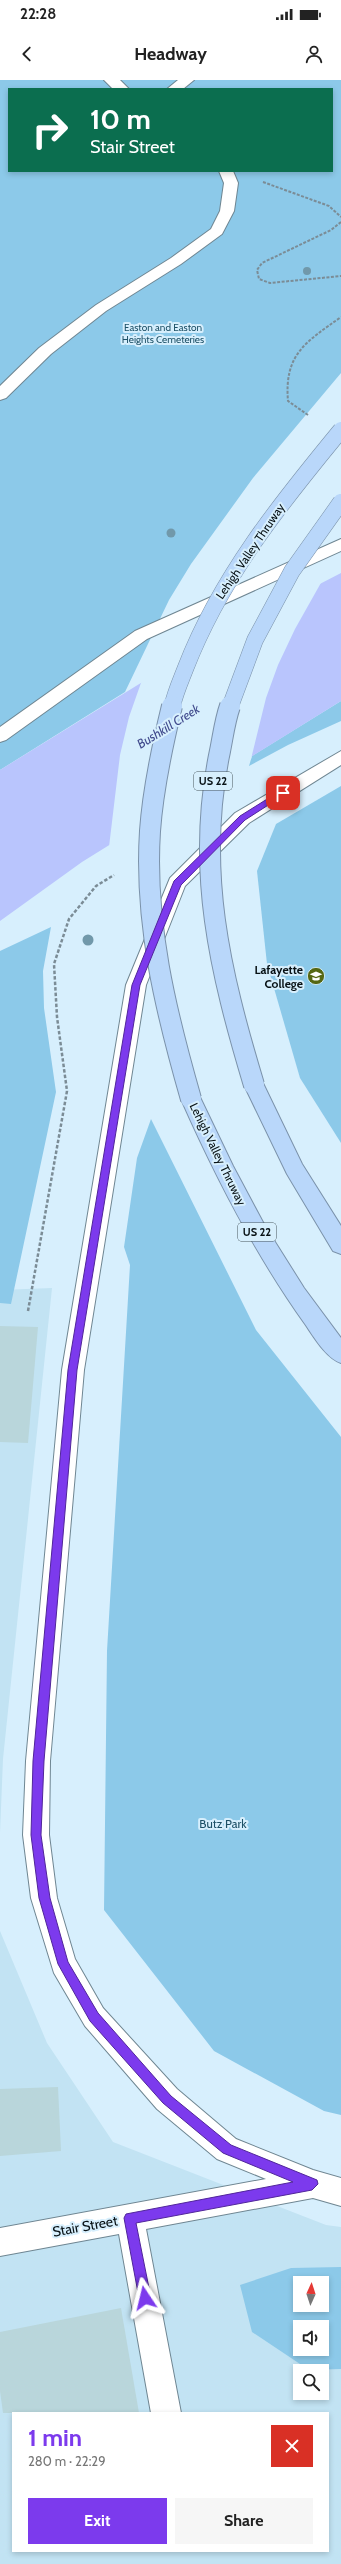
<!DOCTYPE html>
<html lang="en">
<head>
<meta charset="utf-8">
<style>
	:root { --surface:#fff; --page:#f6f6f6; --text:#222; --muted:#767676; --accent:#7c3aed }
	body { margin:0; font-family:Cabin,sans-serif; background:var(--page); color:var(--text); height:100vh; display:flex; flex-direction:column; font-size:15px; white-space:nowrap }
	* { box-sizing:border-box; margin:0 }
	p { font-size:13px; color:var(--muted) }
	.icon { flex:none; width:22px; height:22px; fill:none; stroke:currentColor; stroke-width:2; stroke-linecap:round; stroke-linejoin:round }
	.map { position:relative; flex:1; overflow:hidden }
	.sheet { position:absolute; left:12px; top:2332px; width:317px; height:140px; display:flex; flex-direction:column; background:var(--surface); border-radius:0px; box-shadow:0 2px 6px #0003 }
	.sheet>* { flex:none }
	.banner { position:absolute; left:8px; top:8px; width:325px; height:84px; border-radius:0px; box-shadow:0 2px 6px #0003; background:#0b6e4f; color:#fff; overflow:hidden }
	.needle { width:26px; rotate:3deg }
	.tools { position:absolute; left:293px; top:2196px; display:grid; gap:8px }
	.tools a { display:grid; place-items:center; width:36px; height:36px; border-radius:0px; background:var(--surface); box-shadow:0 2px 6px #0003; font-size:20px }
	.pin { position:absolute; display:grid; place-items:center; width:34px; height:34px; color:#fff; margin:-17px; border-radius:8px; box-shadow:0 2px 6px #0006 }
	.me { position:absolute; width:44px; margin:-22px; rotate:350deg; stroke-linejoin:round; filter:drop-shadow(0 0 3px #0008) }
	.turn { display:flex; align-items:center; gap:14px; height:84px; padding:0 16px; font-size:18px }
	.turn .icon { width:52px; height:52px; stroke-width:2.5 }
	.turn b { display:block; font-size:28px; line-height:34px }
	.round { display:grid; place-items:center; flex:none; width:42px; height:42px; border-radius:0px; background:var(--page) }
	.summary { display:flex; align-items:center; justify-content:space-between; height:68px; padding:0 16px }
	h1 { font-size:24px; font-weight:700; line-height:30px; color:var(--accent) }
	.cta { display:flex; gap:8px; margin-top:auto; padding:8px 16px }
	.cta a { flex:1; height:46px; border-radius:0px; background:var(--accent); color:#fff; font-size:16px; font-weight:700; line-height:46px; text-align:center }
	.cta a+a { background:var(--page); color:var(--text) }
	.status { display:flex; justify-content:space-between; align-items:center; height:28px; padding:0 20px; background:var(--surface); direction:ltr }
	.status svg { height:11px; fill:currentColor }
	header { display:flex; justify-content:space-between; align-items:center; height:52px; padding:0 16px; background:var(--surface); font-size:18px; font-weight:700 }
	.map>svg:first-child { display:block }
</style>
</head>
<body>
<div class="status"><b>22:28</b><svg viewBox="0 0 49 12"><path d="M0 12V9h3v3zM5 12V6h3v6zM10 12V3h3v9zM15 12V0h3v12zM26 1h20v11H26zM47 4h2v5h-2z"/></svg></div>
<header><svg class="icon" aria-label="back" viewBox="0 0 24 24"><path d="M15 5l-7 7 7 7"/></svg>Headway<svg class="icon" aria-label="person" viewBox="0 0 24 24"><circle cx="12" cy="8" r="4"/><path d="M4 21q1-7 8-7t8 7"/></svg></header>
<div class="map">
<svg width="341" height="2484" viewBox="0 0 341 2484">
	<rect width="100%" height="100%" fill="#d7effd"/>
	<g fill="#c2e3f3" fill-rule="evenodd">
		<path d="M52,1208L3,1679L0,1753V1210Z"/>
		<path d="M0,1851L47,1963L113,2062L326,2145L341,2147V2484H0ZM300,2203H322V2225H300ZM300,2247H322V2269H300ZM300,2291H322V2313H300ZM13,2333H328V2471H13Z"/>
	</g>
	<g fill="#8cc9e9" fill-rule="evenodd">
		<path d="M0,0H341V293L253,398L191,484L169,520L125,612L0,690ZM9,9H332V91H9Z"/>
		<path d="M341,621V641L288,665L249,686L252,676Z"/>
		<path d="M341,706V1063L300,998L267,884L257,791L276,744Z"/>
		<path d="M51,847L43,891L44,928L56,1012L11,1224L0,1223V871Z"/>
		<path d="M151,1039L256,1250L341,1357V2035L324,2031L214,1971L104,1830L107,1571L130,1185L124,1167L137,1078Z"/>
		<path d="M341,2187V2289L309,2290L252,2252L240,2205L291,2188ZM300,2203H322V2225H300ZM300,2247H322V2269H300Z"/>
	</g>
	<path fill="#b9c5fd" d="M341,493V621L82,782L0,841V690L204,564Z"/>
	<path fill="#d7effd" d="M322,501L295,549L278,585L266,618L251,679L109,767L120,675L129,637L142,600L203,563Z"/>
	<g fill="#b9d6db">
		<path d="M0,1246L38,1247L28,1363L0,1362Z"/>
		<path d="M58,2007L61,2071L0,2076V2009Z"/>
		<path d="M121,2228L139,2333H3L0,2311V2252Z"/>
	</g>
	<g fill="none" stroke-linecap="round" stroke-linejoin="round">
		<defs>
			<g id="minor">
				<path d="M104,0H120L129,9H113Z"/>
				<path d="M178,0H194L183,9H167Z"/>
				<path d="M219,91H233L238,103L234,131L222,154L181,184L106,231L51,274L6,318L0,320V306L39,268L96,225L171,178L211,149L220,131L224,103Z"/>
				<path d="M341,459V471L147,559L6,660L0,662V647L135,551Z"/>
				<path d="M341,671V685L249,743L185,806L146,905L84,1290L50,1681L49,1755L57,1818L75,1879L103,1928L177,2009L236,2059L313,2090L341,2098V2126L313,2118L146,2149L181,2333H151L119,2154L0,2176V2148L266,2099L217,2079L157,2029L85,1946L54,1893L31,1818L23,1755L26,1681L62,1290L126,905L170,798L235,733Z"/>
			</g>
			<g id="highway">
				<path d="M254,997L261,999L302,1084L341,1146V1174L333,1171L287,1094L244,1005L247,999Z"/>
				<path d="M191,1011L198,1013L233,1086L265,1146L304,1208L341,1258V1283C326,1278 314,1257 305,1244C255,1174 216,1098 181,1019L184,1013Z"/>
			</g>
		</defs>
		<use href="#minor" stroke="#6f8692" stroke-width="2"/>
		<use href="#highway" stroke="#7b92aa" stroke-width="2"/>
		<g stroke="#7b8c96" stroke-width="2" stroke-dasharray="3 1.5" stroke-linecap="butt">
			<path d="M263,102L329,126L341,137"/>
			<path d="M341,142L331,150L262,183L257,190L259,199L270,203L341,196"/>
			<path d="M308,335L288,321C284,274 306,262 341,237"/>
		</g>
		<path stroke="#7b8c96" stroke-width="2.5" stroke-dasharray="3.5 2" stroke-linecap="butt" d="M28,1231L67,1011L57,937L54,884L69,839L96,806L114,795"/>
		<use href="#minor" fill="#fff" fill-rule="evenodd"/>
		<use href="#highway" fill="#b9d7fa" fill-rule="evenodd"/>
		<defs>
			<g id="highway-bridge-far1">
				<path d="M172,627C175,613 181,600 186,587C221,497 280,424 341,350"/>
				<path d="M230,627L255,560L292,491L341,422"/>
			</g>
			<g id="highway-bridge">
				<path d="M172,626C162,667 153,708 150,751C144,843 166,932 191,1019"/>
				<path d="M230,626C225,640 223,656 220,671C195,789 220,892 254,1005"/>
			</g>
		</defs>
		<use href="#highway-bridge-far1" stroke="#7b92aa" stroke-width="17" stroke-linecap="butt"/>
		<use href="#highway-bridge" stroke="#7b92aa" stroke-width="22" stroke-linecap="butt"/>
		<use href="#highway-bridge-far1" stroke="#b9d7fa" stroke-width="16"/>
		<use href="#highway-bridge" stroke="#b9d7fa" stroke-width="20"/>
	</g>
	<g fill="#7198aa">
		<circle cx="307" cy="191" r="4"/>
		<circle cx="171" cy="453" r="4.5"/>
		<circle cx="88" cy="860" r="5.5"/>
	</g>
	<path fill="#7c3aed" stroke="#51269a" d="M280,711L287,713L245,740L181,805L140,905L77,1290L44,1681L41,1755L50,1818L68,1882L98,1933L171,2016L231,2065L317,2100L318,2104L312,2110L136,2143L151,2218L145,2224L139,2218L124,2138L126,2134L293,2102L223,2073L163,2023L90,1941L58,1884L39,1818L31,1755L33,1681L68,1290L132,905L174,801L240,736Z"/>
	<defs>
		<symbol id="university-disc" viewBox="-11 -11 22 22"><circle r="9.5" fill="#556713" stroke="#d7effd"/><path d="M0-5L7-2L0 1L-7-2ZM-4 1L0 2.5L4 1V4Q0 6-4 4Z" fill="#fff"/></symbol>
	</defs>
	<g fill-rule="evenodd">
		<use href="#university-disc" x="306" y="886" width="20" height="20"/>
	</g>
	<g text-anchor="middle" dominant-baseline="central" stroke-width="4" stroke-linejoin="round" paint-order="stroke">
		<g font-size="10" fill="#1d5066" stroke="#d7effd">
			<text x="163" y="247">Easton and Easton<tspan x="163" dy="12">Heights Cemeteries</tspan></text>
		</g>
		<g fill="#d7effd" stroke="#46545b" stroke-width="1">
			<rect x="194" y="692" width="38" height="18" rx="3"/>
			<rect x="238" y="1143" width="38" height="18" rx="3"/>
		</g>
		<g font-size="11" font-weight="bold" fill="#081115">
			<text x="213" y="701">US 22</text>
			<text x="257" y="1152">US 22</text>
		</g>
		<g font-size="12" fill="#081115" stroke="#d7effd">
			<text transform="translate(250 471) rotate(-56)">Lehigh Valley Thruway</text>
			<text transform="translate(218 1074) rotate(64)">Lehigh Valley Thruway</text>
		</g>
		<g font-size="12" font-weight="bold" fill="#081115" stroke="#d7effd" text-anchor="end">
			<text x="303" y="889">Lafayette<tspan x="303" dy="14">College</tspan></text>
		</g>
		<g font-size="12" fill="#1d5066" stroke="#d7effd">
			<text x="223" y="1743">Butz Park</text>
		</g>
		<g font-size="13" font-style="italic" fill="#414b8d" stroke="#d7effd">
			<text transform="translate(168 646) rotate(-32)">Bushkill Creek</text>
		</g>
		<g font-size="14" fill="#081115" stroke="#d7effd">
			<text transform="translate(85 2146) rotate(-10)">Stair Street</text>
		</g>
	</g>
</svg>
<div class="tools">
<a><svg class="needle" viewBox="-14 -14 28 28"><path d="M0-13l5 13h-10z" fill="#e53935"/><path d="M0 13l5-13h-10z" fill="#767676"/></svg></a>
<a><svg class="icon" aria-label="sound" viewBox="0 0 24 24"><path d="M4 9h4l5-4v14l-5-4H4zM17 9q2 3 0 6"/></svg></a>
<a><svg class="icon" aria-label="search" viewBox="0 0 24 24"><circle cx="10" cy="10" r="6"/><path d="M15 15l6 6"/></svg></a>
</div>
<div class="pin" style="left:283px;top:713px;background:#d93025"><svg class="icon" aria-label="arrive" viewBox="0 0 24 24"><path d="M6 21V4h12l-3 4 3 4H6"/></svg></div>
<svg class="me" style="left:145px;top:2218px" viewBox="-20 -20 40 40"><path d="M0-17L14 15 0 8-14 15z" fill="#7c3aed" stroke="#fff" stroke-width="4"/></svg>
<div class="banner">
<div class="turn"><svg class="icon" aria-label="right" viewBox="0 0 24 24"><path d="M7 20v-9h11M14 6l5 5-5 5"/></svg><div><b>10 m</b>Stair Street</div></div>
</div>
<section class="sheet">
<div class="summary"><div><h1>1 min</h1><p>280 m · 22:29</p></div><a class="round" style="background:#d93025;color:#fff"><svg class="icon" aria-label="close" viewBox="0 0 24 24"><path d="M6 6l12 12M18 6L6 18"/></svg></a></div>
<div class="cta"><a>Exit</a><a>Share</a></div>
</section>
</div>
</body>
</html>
